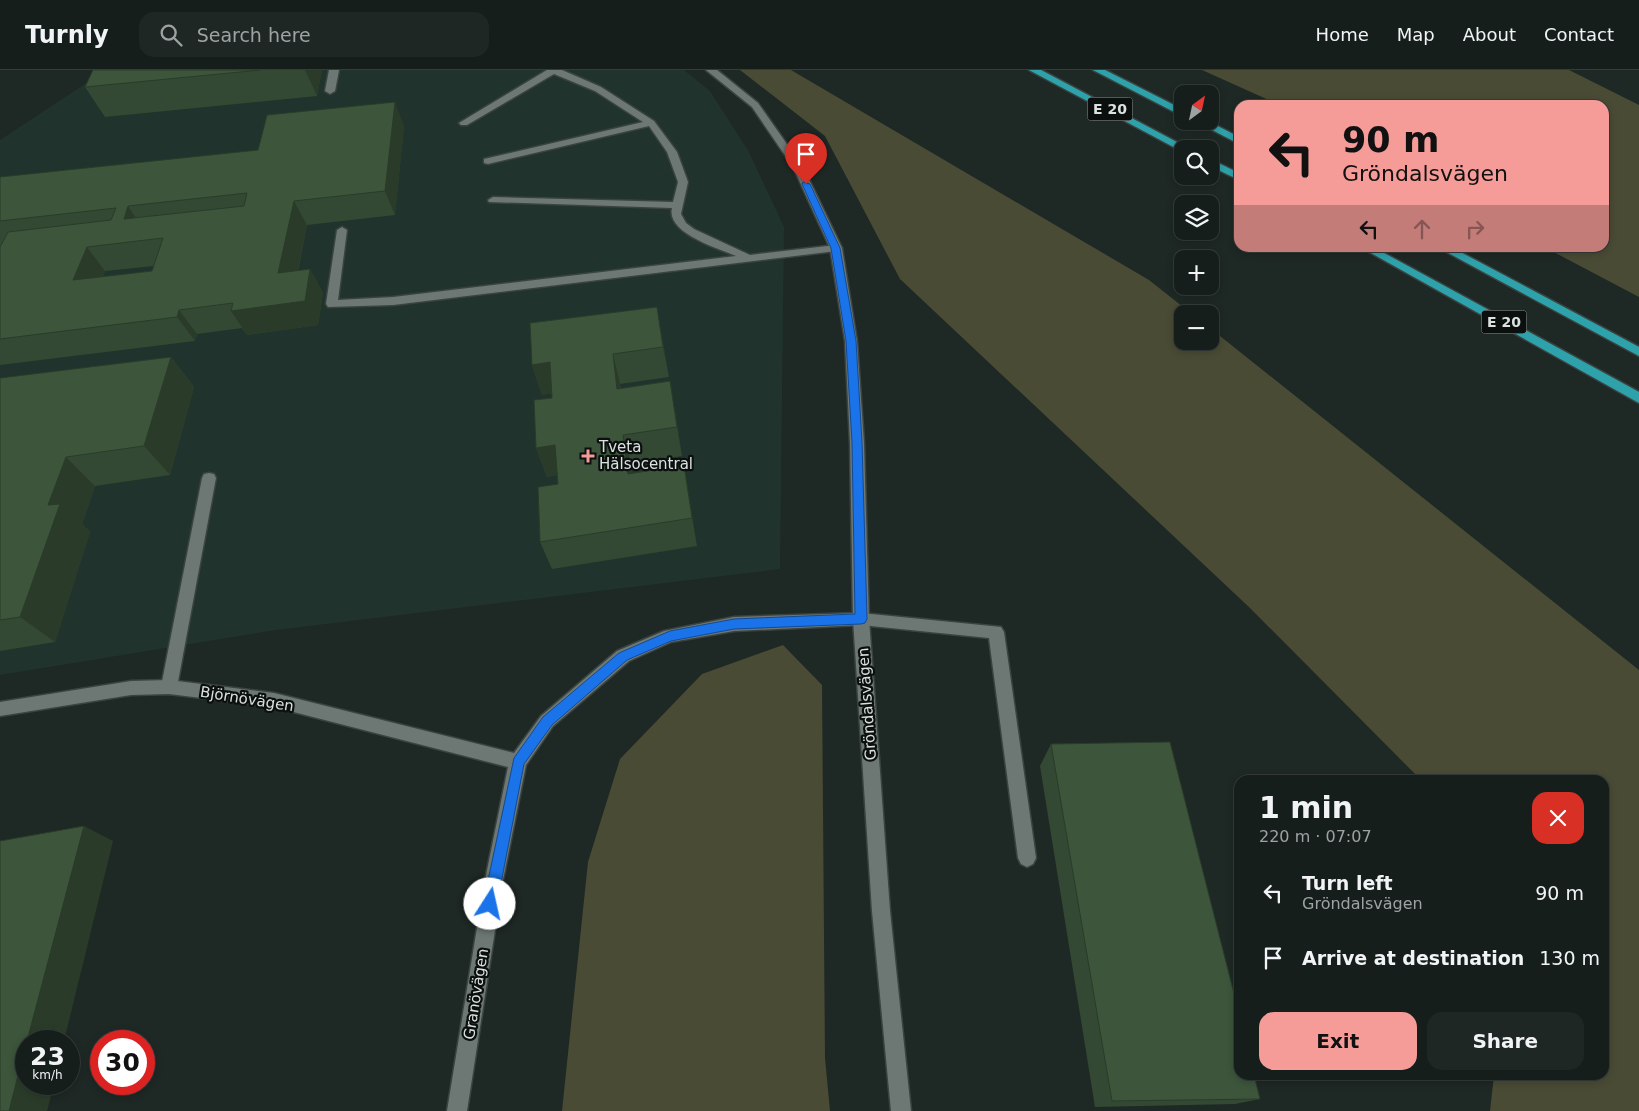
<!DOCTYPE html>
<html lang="en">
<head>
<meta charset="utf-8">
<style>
	:root { --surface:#161e1c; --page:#1f2725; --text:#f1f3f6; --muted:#9ea2a3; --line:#353c3b; --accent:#f59b98 }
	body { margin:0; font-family:"DejaVu Sans",sans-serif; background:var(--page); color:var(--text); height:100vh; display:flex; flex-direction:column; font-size:19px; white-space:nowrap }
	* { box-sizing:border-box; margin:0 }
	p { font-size:16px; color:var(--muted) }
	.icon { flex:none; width:28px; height:28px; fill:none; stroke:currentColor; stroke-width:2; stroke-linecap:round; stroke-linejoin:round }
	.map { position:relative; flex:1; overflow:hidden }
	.panel { position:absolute; left:1234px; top:705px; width:375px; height:305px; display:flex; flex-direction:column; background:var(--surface); border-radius:15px; box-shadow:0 2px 8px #0003,0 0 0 1px var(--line) }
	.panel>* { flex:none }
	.top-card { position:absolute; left:1234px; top:30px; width:375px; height:152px; border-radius:15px; box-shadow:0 2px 8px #0003,0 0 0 1px var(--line); background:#f59b98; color:#111; overflow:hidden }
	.needle { width:32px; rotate:33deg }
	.tools { position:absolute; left:1174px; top:15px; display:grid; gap:10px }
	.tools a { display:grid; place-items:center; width:45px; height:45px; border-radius:10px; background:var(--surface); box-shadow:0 2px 8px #0003,0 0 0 1px var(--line); font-size:25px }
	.speed { position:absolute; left:15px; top:960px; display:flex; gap:10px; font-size:25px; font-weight:700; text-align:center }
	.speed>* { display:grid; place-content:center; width:65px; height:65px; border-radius:50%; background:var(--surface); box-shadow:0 2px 8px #0003,0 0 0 1px var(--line); line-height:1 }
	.speed small { font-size:12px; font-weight:400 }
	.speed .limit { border:8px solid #d22; background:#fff; color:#111 }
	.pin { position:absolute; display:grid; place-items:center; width:42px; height:42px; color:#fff; margin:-51px -21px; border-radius:50% 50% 50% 0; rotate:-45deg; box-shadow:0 0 5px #0007 }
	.pin .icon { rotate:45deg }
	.me { position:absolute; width:55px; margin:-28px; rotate:10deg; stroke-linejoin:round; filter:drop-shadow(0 0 4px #0008) }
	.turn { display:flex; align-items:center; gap:18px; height:105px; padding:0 25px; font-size:22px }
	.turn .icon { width:65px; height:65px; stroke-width:2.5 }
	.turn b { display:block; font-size:35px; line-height:42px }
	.lanes { display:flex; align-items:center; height:48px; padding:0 25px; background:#0003; justify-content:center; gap:25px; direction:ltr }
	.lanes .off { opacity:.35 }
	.round { display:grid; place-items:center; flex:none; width:52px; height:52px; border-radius:15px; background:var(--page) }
	.head { display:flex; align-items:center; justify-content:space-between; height:85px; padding:0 25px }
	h1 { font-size:30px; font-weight:600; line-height:38px }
	.cta { display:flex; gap:10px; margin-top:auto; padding:10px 25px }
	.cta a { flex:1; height:58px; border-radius:15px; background:var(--accent); color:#111; font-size:20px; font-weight:600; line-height:58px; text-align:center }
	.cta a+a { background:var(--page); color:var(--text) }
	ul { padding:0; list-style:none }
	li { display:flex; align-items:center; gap:15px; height:65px; padding:0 25px }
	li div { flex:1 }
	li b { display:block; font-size:19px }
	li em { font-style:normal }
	header { display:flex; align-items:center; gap:30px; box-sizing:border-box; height:70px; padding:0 25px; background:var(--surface); border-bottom:1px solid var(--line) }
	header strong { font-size:24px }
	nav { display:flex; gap:28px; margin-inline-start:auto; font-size:18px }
	.search { width:350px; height:45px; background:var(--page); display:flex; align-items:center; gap:12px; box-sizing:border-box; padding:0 18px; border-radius:15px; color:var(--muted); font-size:19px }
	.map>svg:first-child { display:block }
</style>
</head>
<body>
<header>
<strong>Turnly</strong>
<div class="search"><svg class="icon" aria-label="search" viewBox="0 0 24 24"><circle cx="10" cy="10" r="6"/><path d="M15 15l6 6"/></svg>Search here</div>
<nav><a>Home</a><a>Map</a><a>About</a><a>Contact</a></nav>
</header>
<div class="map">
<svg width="1639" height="1041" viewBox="0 0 1639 1041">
	<rect width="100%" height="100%" fill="#1e2825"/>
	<path fill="#21332d" d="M106,0H684L710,21L749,82L784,157L780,499L276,560L0,605V70Z"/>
	<g fill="#494b35">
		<path d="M740,0H791L1149,210L1192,244H1182V271H1210V258L1639,600V1041H1490L1494,1005H1604V710H1421L1250,538L900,209L825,66Z"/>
		<path d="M1202,0H1569L1639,35V227L1546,178H1604V35H1280Z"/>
		<path d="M783,575L822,615L825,988L830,1041H562L588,792L620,689L702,604Z"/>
	</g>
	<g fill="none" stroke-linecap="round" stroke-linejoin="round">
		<defs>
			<g id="service">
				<path d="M329,0H339L335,21L330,24L325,21Z"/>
				<path d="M547,0H562L601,17L654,51L677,82L688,112L681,144L686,153L694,159L750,185L836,175L842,178L836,181L393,235L328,237L326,234L337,160L342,157L347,160L338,230L393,227L736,186C717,178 666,163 672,138L489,132L488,130L493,127L673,132L678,112L667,82L649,56L488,94L484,93V89L643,52L595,21L554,4L467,55H461L459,53Z"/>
				<path d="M209,403L214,404L216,408L177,617L175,622L169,624L163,622L161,617L202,408L204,404Z"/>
				<path d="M861,543L1001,557L1004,562L1036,788L1033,794L1027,797L1021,794L1018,788L989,568L861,555L856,554L853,549L856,544Z"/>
			</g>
			<path id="minor" d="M861,543L866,544L869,549L866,554L861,555L734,561L671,572L629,591L553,656L526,695L502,815L467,1041H447L484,815L508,697L274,637L169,624L131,625L0,646V632L131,611L169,610L274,623L514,683L541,646L617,581L664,561L734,547Z"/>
			<path id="tertiary" d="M706,0H717L758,33L803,97L842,178L857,271L864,373L869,549L890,841L911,1041H891L872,841L853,549L850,373L845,271L830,178L793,97L752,37Z"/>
			<g id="motorway">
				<path d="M1029,0H1041L1190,79H1182L1181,81Z"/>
				<path d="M1093,0H1105L1182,39V46Z"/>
				<path d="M1195,51H1208L1239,67V74Z"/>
				<path d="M1210,89L1239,103V110L1210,96Z"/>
				<path d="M1362,178H1375L1639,322V333Z"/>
				<path d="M1439,178H1453L1639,277V286Z"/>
			</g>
		</defs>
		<use href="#service" stroke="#3a4340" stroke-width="3"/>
		<use href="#minor" stroke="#3a4340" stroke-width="3"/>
		<use href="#tertiary" stroke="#3a4340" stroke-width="3"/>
		<use href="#motorway" stroke="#3a4340" stroke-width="3"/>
		<use href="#service" fill="#6d7874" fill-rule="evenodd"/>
		<use href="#minor" fill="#6d7874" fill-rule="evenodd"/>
		<use href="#tertiary" fill="#6d7874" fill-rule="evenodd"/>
		<use href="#motorway" fill="#2ea2ab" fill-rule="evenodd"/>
	</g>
	<g fill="#344933" fill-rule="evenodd">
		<path d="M93,0H322L317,26L105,47L85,17Z"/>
		<path d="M404,56L395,145L307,155L298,201L310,199L323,223L318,255L247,265L242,258L197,264L195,271L0,295V107L258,80ZM154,196L152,201L103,207L105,201Z"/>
		<path d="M662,267L669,307L620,314L621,318L675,341L682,386L631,394L632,403L684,395L697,476L552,499L540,472L558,414L557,405L547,407L536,378L552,328V323L542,325L532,295Z"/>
		<path d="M171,287L194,317L170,405L95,416L82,454L90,462L55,572L0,581V308Z"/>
		<path d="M1051,674L1260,1029L1235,1034L1095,1037L1040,696Z"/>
	</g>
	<g fill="#2a3c29">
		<path d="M305,0H322L317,26Z"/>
		<path d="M395,32L404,56L395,145L385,121Z"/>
		<path d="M294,131L307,155L292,227L278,203Z"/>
		<path d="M128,136L145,161L124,149Z"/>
		<path d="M87,177L105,201L93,234L73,210Z"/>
		<path d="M310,199L323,223L318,255L247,265L231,241Z"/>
		<path d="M657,237L662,267L669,307L663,277Z"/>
		<path d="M179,240L197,264L195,271L177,247Z"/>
		<path d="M613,284L620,314L625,348L617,319Z"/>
		<path d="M171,287L194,317L170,405L144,376Z"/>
		<path d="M550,292L559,322L542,325L532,295Z"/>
		<path d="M670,311L675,341L682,386L677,357Z"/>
		<path d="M623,365L631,394L635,432L628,404Z"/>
		<path d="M555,375L565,404L547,407L536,378Z"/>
		<path d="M66,387L95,416L82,454L90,462L55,572L20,547L48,435Z"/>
		<path d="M684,395L689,424L697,476L692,448Z"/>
		<path d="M84,756L113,771L64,971H27Z"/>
		<path d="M26,974V1014H54L47,1041H9Z"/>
	</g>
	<g fill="#3c553b" stroke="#2a3c29" fill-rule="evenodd">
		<path d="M93,0H261L85,17Z"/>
		<path d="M395,32L385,121L294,131L278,203L310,199L305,231L231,241L233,233L179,240L177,247L0,269V177L8,162L111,150L116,138L0,151V107L258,80L267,45ZM247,123L244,136L124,149L128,136ZM163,168L152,201L73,210L87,177Z"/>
		<path d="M657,237L663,277L613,284L617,319L670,311L677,357L623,365L628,404L684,395L692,448L540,472L538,417L558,414L555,375L536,378L534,330L552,328L550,292L532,295L530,253Z"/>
		<path d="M171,287L144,376L66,387L48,435L60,434L20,547L0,550V308Z"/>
		<path d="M1170,672L1239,943V1005H1254L1260,1029L1112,1031L1051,674Z"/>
		<path d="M84,756L27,971H26V974L9,1041H0V771Z"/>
	</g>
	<path fill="#1a73e8" stroke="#114b97" d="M803,112L810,114L840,178L856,271L862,372L867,549L865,553L861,554L734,559L671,571L627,590L552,655L524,694L497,834L495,839L490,841L485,839L483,834L514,688L543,647L619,583L670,561L734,549L855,544L852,372L846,271L831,178L802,114Z"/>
	<path fill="#f59b98" stroke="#0b100e" stroke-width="2" d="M585.5 378.5h5v5h5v5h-5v5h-5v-5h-5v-5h5z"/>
	<g text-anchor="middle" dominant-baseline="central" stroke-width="4.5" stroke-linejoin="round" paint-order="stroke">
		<g fill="#0b100e" stroke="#9ca2a0" stroke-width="1">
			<rect x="1087.5" y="27.5" width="45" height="23" rx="4"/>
			<rect x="1481.5" y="240.5" width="45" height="23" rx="4"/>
		</g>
		<g font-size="14" font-weight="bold" fill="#dae1de">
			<text x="1110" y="39">E 20</text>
			<text x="1504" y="252">E 20</text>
		</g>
		<g font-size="15" fill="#dae1de" stroke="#0b100e" text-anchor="start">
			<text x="599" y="377">Tveta<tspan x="599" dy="17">Hälsocentral</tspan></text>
		</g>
		<g font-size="15" fill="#dae1de" stroke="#0b100e">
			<text transform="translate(247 629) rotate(9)">Björnövägen</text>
			<text transform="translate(867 634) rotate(-94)">Gröndalsvägen</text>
			<text transform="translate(476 924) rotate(-81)">Granövägen</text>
		</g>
	</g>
</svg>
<div class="tools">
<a><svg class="needle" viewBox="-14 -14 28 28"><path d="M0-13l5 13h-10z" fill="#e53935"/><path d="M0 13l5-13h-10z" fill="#9ea2a3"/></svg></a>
<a><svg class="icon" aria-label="search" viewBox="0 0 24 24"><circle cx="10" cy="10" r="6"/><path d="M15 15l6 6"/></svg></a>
<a><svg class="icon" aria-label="layers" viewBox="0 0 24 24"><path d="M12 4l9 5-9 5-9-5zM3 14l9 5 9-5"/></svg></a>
<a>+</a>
<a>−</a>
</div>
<div class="speed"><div>23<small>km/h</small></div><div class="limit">30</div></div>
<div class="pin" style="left:806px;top:114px;background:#d93025"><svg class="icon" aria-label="arrive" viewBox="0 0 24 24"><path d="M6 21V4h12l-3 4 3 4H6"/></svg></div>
<svg class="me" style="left:490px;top:834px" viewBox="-20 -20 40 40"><circle r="19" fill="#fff"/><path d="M0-13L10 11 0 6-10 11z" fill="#1a73e8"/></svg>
<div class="top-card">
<div class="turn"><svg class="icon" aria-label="left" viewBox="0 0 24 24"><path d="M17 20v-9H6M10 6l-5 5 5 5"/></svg><div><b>90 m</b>Gröndalsvägen</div></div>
<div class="lanes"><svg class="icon" aria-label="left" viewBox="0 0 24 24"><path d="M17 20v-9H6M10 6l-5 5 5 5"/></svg><svg class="icon off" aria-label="ahead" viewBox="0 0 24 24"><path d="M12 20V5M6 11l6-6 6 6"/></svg><svg class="icon off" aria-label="right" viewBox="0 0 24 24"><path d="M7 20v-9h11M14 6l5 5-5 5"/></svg></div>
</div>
<section class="panel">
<div class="head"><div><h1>1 min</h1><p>220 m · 07:07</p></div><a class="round" style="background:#d93025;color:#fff"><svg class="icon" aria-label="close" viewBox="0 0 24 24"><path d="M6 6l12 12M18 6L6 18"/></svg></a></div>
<ul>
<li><svg class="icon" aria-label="left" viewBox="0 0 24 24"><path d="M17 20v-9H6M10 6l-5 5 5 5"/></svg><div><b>Turn left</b><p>Gröndalsvägen</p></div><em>90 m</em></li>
<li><svg class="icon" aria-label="arrive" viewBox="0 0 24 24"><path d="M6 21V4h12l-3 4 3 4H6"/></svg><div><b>Arrive at destination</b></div><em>130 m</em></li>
</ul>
<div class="cta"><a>Exit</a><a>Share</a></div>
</section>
</div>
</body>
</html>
